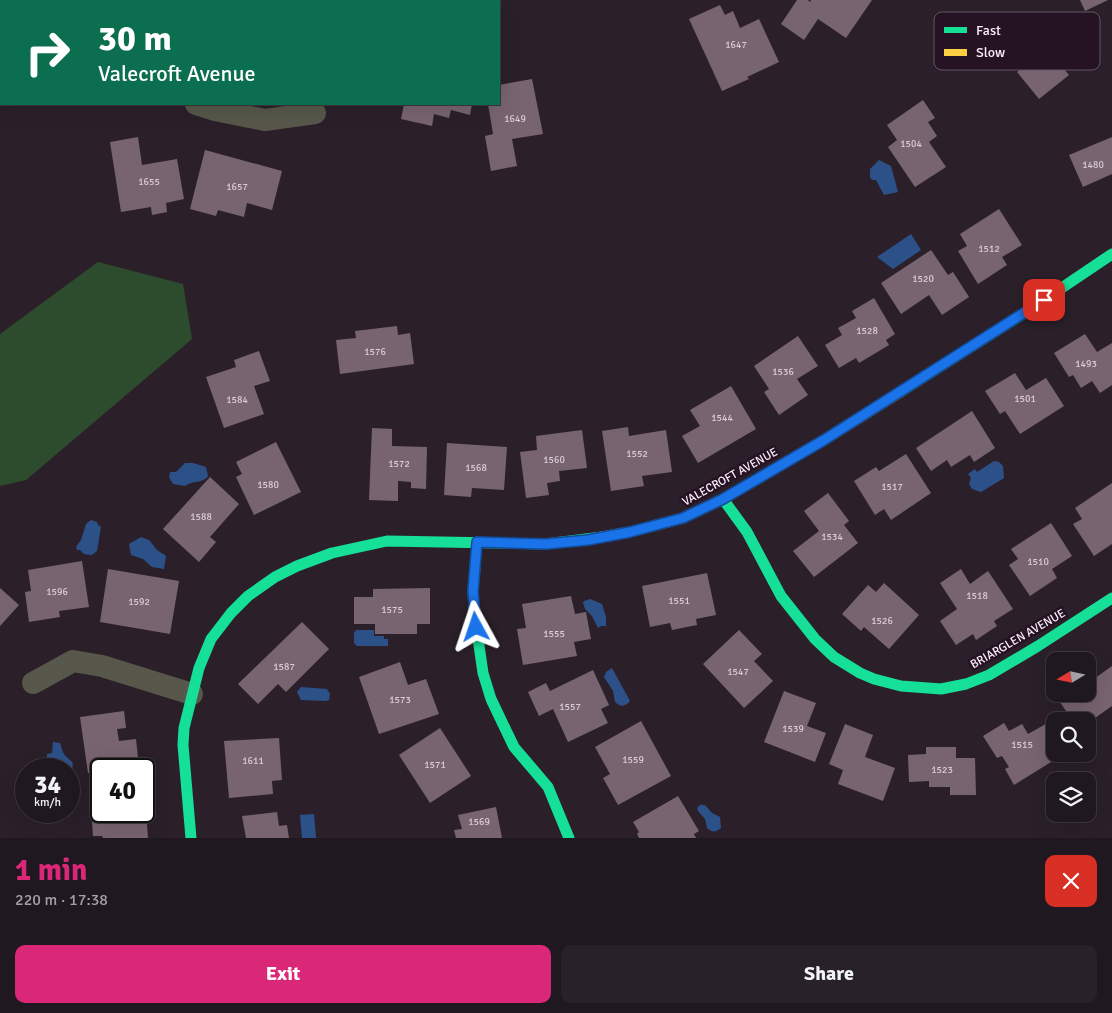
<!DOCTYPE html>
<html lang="en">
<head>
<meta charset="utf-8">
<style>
	:root { --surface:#201820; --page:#282129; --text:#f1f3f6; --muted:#a2a0a5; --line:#3d373e; --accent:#db2777 }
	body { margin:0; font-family:Signika,sans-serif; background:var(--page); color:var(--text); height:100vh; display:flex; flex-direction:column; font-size:19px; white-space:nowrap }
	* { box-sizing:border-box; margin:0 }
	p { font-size:16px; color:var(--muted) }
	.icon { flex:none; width:28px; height:28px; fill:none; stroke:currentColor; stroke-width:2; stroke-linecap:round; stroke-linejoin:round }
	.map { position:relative; height:838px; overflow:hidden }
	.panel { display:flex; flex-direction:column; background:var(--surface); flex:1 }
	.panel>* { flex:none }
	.guide { position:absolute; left:0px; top:0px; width:500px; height:105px; box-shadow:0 5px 20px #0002,0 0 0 1px var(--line); background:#0b6e4f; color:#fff; overflow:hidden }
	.needle { width:32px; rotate:260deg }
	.buttons { position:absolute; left:1046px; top:652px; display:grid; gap:10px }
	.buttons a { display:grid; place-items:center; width:50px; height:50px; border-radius:10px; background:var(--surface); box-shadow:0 5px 20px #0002,0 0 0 1px var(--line); font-size:25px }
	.speed { position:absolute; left:15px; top:758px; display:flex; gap:10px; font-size:25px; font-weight:700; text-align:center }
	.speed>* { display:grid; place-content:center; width:65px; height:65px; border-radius:50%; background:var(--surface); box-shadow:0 5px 20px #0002,0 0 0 1px var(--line); line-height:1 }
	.speed small { font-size:12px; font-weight:400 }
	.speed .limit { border:2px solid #111; border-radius:8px; background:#fff; color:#111 }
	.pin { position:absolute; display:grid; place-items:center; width:42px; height:42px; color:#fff; margin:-21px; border-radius:10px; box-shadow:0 2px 8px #0006 }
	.me { position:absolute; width:55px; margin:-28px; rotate:355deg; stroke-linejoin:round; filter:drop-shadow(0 0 4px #0008) }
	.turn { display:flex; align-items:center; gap:18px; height:105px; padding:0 15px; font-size:22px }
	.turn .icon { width:65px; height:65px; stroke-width:2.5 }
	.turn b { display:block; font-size:35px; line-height:42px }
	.round { display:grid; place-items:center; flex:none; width:52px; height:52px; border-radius:10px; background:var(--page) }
	.headline { display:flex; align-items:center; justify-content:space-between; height:85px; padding:0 15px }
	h1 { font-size:30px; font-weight:800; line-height:38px; color:var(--accent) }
	.button { display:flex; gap:10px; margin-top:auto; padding:10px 15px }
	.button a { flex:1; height:58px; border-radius:10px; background:var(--accent); color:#fff; font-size:20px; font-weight:800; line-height:58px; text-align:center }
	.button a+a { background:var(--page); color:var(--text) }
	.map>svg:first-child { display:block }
</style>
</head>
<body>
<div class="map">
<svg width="1112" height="838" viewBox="0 0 1112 838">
	<rect width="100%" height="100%" fill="#2b202a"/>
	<path fill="#2d4c2d" d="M98,262L183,284L192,339L26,480L0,486V334Z"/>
	<g fill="#2c5189">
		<path d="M879,160L891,166L898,192L884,195L876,180H872L870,177V169Z"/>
		<path d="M911,234L921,250L893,269L877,257Z"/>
		<path d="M994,461L999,462L1003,466L1004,478L981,492L972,489L969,484L971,478L968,474L975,469L977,472Z"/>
		<path d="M185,463H193L206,467L208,476C203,484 193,480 185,486L173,484L169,477L170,472H176Z"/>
		<path d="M91,520L97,522L98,525L101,527L97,551L92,555L84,554L80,550H77L76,547L81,540L86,524Z"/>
		<path d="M141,537L149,540L157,550L166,556L164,569L152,567L143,559L131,555L129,544Z"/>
		<path d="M590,599L602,604L606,617V626H601L598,628L592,616L585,609L583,603L584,601Z"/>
		<path d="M356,630H374V636H384V639H388V646H357L354,643V633Z"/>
		<path d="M612,668L630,701C625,707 620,707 615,702L613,691L604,677L606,672Z"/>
		<path d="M301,687L327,689L330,694L329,700L326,701L301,700L297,692Z"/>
		<path d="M53,742L60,743C61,746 62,750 63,752C67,761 78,760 70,772L69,769H60L54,760L48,759L47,758V754L52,753Z"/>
		<path d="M700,805H705L712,813L720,817L721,828C716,832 712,833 707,828L705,819L698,811L697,808Z"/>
		<path d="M314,814L316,838H302L300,815Z"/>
	</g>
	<g fill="#786470">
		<path d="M797,0H808L810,2L811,0H872L846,38L818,19L804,40L781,24Z"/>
		<path d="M1080,0H1108L1085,11Z"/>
		<path d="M720,5L725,15L733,11L740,28L759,19L779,62L747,77L749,79L722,91L689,19Z"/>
		<path d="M1040,21L1071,60L1062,67L1069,75L1039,99L1017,72L1021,69L1005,49L1010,45L1004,38L1019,26L1025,33Z"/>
		<path d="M532,79L543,134L512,139L517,166L491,171L485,136L493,134L488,104H499V85Z"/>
		<path d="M923,100L935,118L928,122L937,136L929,142L946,167L915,187L888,147L897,140L887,125Z"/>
		<path d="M404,104H472L470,115L451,110L449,118L434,114L432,126L401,119Z"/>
		<path d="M138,137L142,165L177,159L184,199L166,203L167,212L152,215L151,207L121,212L110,142Z"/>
		<path d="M1112,137V174L1083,187L1069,155Z"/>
		<path d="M205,150L282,171L272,210L247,203L244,217L218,210L216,216L190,209Z"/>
		<path d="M999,209L1022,245L1002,257L1007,265L978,284L958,251L967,246L960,234Z"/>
		<path d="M931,250L948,275L953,272L969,297L942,315L929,295L901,314L881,283Z"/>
		<path d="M874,298L895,334L886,340L889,345L859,363L856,358L839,368L825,345L842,335L838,328L856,318L852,311Z"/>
		<path d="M397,326L398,335L410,333L414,364L340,374L336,340L356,338L355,331Z"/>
		<path d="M1085,334L1097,352L1112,343V385L1100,393L1092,381L1081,388L1073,375L1069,377L1054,353Z"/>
		<path d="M798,336L818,366L797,379L808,395L779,415L764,392L769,389L754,366Z"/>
		<path d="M259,351L270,381L254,386L264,414L224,428L206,377L236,367L234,360Z"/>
		<path d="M1015,373L1026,390L1046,378L1064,406L1020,434L1005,411L1000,414L985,391Z"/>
		<path d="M731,386L756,429L698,463L682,436L700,426L690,410Z"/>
		<path d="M972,411L995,448L974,462L970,455L951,467L947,460L931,471L916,448Z"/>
		<path d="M628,427L629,436L666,430L672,472L642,476L644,486L611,491L602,431Z"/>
		<path d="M372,428L392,429V446L427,447L426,489L411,488V482L398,481V501L369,500Z"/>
		<path d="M582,430L587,468L559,471L560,481L547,483L549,495L526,498L520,452L537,450L536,436Z"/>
		<path d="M276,442L301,492L254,515L236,477L242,474L236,462Z"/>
		<path d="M447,443L507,447L504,490L472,488L471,497L444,495Z"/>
		<path d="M906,454L931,493L891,520L884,509L875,515L854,481L876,467L879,471Z"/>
		<path d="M210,477L239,504L210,537L216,542L199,562L163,529Z"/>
		<path d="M1112,483V544L1094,556L1073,524L1082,519L1075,508Z"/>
		<path d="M828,493L849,521L844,525L858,543L814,577L793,551L819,531L804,511Z"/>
		<path d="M1051,523L1072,556L1052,569L1057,578L1030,596L1009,565L1018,559L1011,549Z"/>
		<path d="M82,561L89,607L59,611L60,617L29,622L25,592L31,591L28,570Z"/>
		<path d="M108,569L179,581L170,634L100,622Z"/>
		<path d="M961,569L970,584L988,571L1013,609L994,621L997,626L976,640L973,634L956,645L940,621L957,609L940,583Z"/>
		<path d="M707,573L716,615L696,619L697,625L672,630L670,623L650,627L642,586Z"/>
		<path d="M884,583L919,615L889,649L864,627L861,631L842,614L868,585L876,592Z"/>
		<path d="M0,588L19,605L0,626Z"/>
		<path d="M430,588V624H417V634H375V624H354V597H373V589Z"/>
		<path d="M571,596L575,614L586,612L591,639L574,642L577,656L523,665L517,629L526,628L522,604Z"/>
		<path d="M302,622L329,649L286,692L278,684L258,704L238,684Z"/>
		<path d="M739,630L762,654L754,661L773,681L744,708L703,664Z"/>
		<path d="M400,662L408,685L426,679L439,714L379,734L359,677Z"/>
		<path d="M1112,666V706L1095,718L1090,712L1078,721H1073L1057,698L1063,694H1088V676L1091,681Z"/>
		<path d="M593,670L609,705L601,709L608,723L568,742L553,709L539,716L528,692L546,683L550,691Z"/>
		<path d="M784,691L816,703L807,726L826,733L815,762L764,742Z"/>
		<path d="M124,711L126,728L117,729L119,741L136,739L139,767L101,769V771L88,773L80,717Z"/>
		<path d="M641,721L671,776L618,805L603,778L610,774L595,747Z"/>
		<path d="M1051,721L1055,728V754H1064L1014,785L1005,769L1009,767L1002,756L997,758L983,736L1004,723L1009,731L1022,724L1028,734Z"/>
		<path d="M845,724L873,735L865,757L895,768L883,801L838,784L843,770L829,764Z"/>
		<path d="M440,728L471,776L430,803L399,755Z"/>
		<path d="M279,738L282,780L272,781L273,794L229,798L224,741Z"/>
		<path d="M926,747H956V758H975L976,795H950V787H929V781L909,782L908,755L926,754Z"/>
		<path d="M90,794H101V811H144V796H145L148,838H103L102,836H93Z"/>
		<path d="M678,796L699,831L694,834L696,838H639L637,834L639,832L633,822Z"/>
		<path d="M496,807L502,838H456L454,830L462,829L458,815Z"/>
		<path d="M277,812L279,826L287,825L289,838H246L242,816Z"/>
	</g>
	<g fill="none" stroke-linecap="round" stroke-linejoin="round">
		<g stroke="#57584b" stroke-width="22">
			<path d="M77,0L78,1"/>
			<path d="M196,104L215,110L265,120L315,113"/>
			<path d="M33,683L73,661L102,666L192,694"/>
		</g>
		<g stroke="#16e098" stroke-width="11">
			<path d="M900,392L1029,310L1112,254"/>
			<path d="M723,499L747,532L781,596L815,639L834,657L860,673L874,679L901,686L941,689L966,684L989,675L1038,646L1112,598"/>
			<path d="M477,542L473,591L474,611L483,673L491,699L514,747L548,787L569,838"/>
			<path d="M191,838L183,745L184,728L199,668L211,639L231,613L248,596L275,577L297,566L332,553L387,541L546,544L602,537"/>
		</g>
		<path stroke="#ffcf43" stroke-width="11" d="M602,537L630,532L683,518L723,499L824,440L900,392"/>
	</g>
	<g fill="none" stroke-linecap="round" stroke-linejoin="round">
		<defs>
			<path id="route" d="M476,627L473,591L477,542L546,544L588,540L630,532L683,518L723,499L824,440L1044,300"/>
		</defs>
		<use href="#route" stroke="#114b97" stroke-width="12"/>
		<use href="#route" stroke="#1a73e8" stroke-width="9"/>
	</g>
	<g text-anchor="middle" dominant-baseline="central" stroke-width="5" stroke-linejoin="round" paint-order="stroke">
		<g font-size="10" fill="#dacbd8">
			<text x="736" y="45">1647</text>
			<text x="515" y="119">1649</text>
			<text x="911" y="144">1504</text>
			<text x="1093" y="165">1480</text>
			<text x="149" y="182">1655</text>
			<text x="237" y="187">1657</text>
			<text x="989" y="249">1512</text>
			<text x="923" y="279">1520</text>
			<text x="867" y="331">1528</text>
			<text x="375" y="352">1576</text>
			<text x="1086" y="364">1493</text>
			<text x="783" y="372">1536</text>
			<text x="1025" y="399">1501</text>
			<text x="237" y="400">1584</text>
			<text x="722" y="418">1544</text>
			<text x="637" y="454">1552</text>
			<text x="554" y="460">1560</text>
			<text x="399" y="464">1572</text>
			<text x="476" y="468">1568</text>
			<text x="268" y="485">1580</text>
			<text x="892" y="487">1517</text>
			<text x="201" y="517">1588</text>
			<text x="832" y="537">1534</text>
			<text x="1038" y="562">1510</text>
			<text x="57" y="592">1596</text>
			<text x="977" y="596">1518</text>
			<text x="679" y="601">1551</text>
			<text x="139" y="602">1592</text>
			<text x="392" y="610">1575</text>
			<text x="882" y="621">1526</text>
			<text x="554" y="634">1555</text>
			<text x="284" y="667">1587</text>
			<text x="738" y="672">1547</text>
			<text x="400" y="700">1573</text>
			<text x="570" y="707">1557</text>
			<text x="793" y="729">1539</text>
			<text x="1022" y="745">1515</text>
			<text x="633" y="760">1559</text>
			<text x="253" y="761">1611</text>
			<text x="435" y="765">1571</text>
			<text x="942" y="770">1523</text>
			<text x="479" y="822">1569</text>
		</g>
		<g font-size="12" fill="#fbedfa" stroke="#251324">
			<text transform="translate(730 477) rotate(-29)">VALECROFT AVENUE</text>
			<text transform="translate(1018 639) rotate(-30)">BRIARGLEN AVENUE</text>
		</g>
	</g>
	<rect x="934" y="12" width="166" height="58" rx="8" fill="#251324" stroke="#655464" stroke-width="1"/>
	<rect x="944" y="27" width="23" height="6" fill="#16e098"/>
	<rect x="944" y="49" width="23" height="7" fill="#ffcf43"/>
	<g font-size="14" fill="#fbedfa">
		<text x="976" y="35">Fast</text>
		<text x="976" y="57">Slow</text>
	</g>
</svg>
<div class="buttons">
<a><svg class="needle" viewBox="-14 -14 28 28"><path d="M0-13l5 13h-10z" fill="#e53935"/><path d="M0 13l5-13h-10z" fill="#a2a0a5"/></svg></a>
<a><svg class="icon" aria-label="search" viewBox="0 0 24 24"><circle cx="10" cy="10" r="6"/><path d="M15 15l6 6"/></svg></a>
<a><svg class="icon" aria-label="layers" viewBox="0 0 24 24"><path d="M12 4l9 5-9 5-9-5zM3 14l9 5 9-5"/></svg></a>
</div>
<div class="speed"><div>34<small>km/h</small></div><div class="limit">40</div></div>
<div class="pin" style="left:1044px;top:300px;background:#d93025"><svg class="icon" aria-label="arrive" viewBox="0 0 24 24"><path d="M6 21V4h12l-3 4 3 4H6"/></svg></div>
<svg class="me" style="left:476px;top:627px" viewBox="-20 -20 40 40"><path d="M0-17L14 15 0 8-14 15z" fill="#1a73e8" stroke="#fff" stroke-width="4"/></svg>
<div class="guide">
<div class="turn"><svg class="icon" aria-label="right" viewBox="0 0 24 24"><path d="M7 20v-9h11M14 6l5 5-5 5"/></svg><div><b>30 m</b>Valecroft Avenue</div></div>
</div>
</div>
<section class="panel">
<div class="headline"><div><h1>1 min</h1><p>220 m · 17:38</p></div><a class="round" style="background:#d93025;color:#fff"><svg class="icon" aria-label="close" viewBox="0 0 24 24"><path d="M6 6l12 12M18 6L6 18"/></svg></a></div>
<div class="button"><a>Exit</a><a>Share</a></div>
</section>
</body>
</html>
